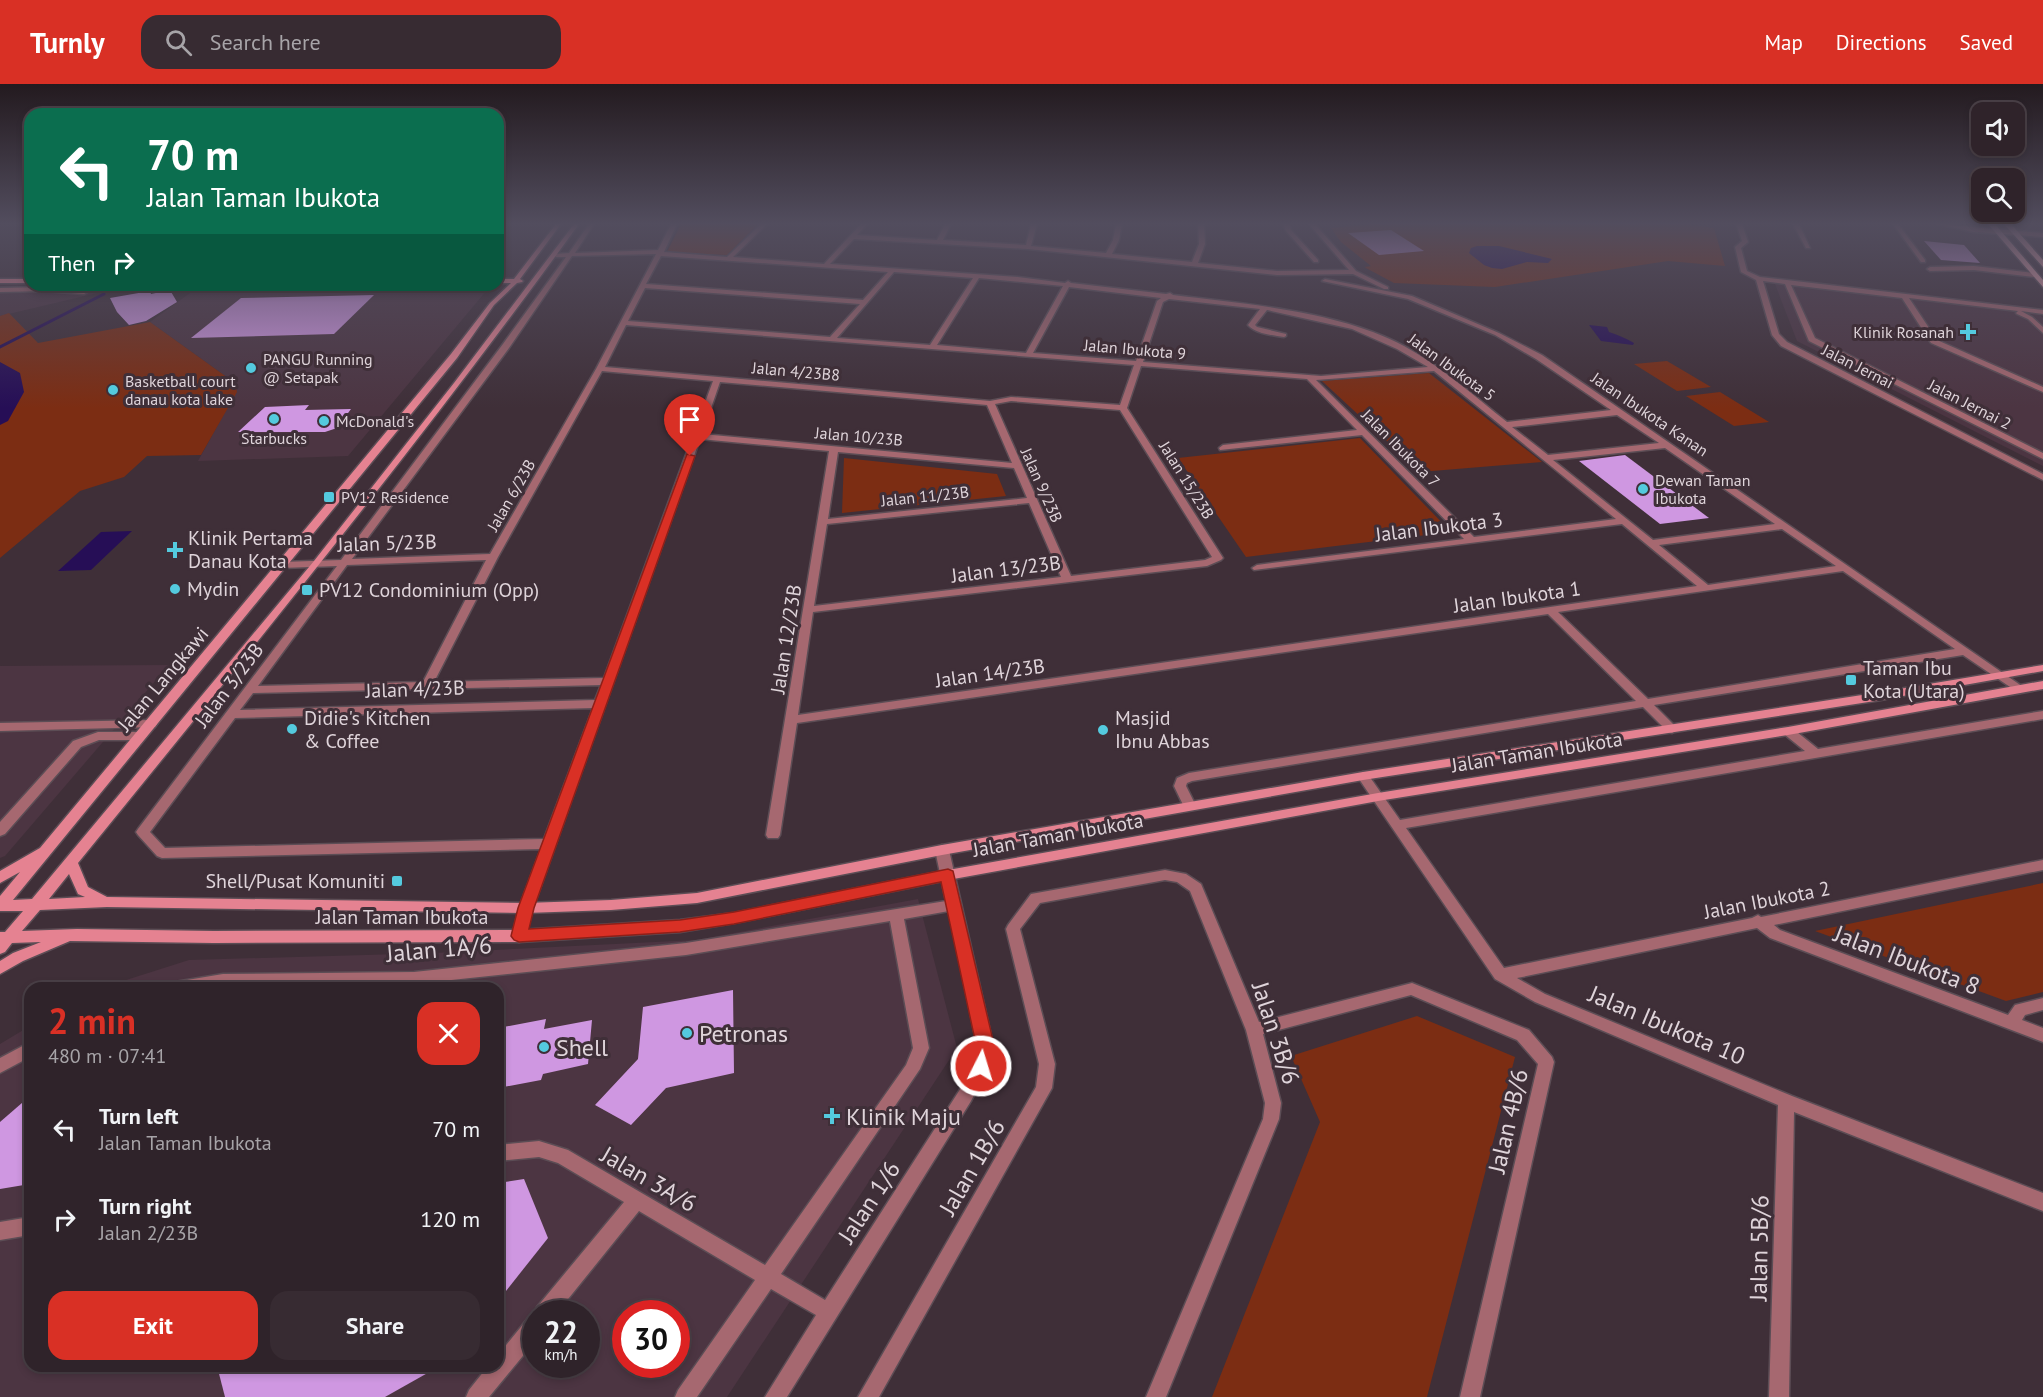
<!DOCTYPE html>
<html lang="en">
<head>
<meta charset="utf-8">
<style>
	:root { --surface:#2f232a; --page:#372b32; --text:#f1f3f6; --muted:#a7a4a8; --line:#4a4047; --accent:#d93025 }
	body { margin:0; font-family:"PT Sans",sans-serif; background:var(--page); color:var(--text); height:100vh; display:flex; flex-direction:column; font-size:22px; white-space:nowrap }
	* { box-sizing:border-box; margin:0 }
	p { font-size:20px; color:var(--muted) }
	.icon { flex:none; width:33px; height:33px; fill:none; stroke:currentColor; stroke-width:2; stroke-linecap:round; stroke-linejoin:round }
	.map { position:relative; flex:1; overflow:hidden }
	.details { position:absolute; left:24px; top:898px; width:480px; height:390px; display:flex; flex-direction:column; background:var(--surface); border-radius:18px; box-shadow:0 3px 9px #0003,0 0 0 2px var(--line) }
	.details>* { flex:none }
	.guide { position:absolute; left:24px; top:24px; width:480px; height:183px; border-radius:18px; box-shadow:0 3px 9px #0003,0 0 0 2px var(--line); background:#0b6e4f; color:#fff; overflow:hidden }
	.buttons { position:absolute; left:1971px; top:18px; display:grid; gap:12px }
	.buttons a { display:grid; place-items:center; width:54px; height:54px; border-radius:12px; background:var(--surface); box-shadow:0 3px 9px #0003,0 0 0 2px var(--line); font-size:30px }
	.speed { position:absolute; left:522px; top:1216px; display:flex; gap:12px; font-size:30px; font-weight:700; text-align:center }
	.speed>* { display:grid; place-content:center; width:78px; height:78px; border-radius:50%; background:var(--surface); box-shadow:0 3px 9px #0003,0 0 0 2px var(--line); line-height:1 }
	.speed small { font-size:15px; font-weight:400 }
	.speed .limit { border:9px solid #d22; background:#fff; color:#111 }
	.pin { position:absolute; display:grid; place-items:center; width:51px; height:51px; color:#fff; margin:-62px -26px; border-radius:50% 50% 50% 0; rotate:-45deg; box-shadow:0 0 6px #0007 }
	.pin .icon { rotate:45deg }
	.me { position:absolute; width:66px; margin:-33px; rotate:5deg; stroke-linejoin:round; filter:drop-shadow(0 0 4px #0008) }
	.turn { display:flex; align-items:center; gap:21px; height:126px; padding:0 24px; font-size:27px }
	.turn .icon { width:78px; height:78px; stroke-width:2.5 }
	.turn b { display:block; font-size:42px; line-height:51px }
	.then { display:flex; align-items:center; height:57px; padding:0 24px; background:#0003; gap:12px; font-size:22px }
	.round { display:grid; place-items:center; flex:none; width:63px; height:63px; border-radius:18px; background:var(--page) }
	.summary { display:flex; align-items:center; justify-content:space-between; height:102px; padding:0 24px }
	h1 { font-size:36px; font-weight:700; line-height:45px; color:var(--accent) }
	.primary-button { display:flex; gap:12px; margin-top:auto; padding:12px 24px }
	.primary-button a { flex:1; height:69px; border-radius:18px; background:var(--accent); color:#fff; font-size:24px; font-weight:700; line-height:69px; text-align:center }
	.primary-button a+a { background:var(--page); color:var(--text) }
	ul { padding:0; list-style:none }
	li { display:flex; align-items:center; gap:18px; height:90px; padding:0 24px }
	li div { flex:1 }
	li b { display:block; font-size:22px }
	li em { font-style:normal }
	header { display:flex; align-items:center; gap:36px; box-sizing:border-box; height:84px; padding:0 30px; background:var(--accent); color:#fff }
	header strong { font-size:28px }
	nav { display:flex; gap:33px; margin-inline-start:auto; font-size:21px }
	.search { width:420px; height:54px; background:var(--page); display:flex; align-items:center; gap:15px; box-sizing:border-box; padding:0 21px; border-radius:18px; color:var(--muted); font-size:22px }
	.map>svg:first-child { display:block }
</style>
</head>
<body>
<header>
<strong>Turnly</strong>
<div class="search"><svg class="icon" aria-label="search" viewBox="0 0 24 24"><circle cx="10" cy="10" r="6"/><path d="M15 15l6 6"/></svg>Search here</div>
<nav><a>Map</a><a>Directions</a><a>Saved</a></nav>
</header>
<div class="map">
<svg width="2043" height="1313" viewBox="0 0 2043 1313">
	<rect width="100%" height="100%" fill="#3f2f38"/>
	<g fill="#4c3542" fill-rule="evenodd">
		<path d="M1773,195L2032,223L2043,234V382L1797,257Z"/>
		<path d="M53,201L102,204L106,207L0,232V202Z"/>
		<path d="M476,201L487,206L348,372L198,377L236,308L235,299L150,238L190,209L187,206Z"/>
		<path d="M169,581L5,772L0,774V582Z"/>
		<path d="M918,815L957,964L727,1313H0V960L30,942V1282H498V904H101L189,876L434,869L696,856ZM536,1230H586V1281H536ZM626,1230H676V1281H626Z"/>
	</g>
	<g fill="#7c2d13">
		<path d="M681,140H758L727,171L667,168Z"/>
		<path d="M1373,140H1684L1714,144L1725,182L1668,177L1495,203L1394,199L1366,184L1365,183L1371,182L1341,158L1331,144Z"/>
		<path d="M9,229L38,259L150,238L235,299L237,308L201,371L147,372L124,393L80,407L0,474V232Z"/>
		<path d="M1667,277L1711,303L1677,307L1634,280Z"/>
		<path d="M1429,289L1542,378L1420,388L1322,297Z"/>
		<path d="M1720,308L1769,338L1734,342L1686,312Z"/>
		<path d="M1360,354L1451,448L1246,473L1178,374Z"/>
		<path d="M844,374L997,390L1006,412L842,429Z"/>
		<path d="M2043,799V908L2006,917L1815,847Z"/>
		<path d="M1417,932L1515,973L1427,1313H1212L1320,1038L1291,972Z"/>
	</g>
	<g fill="#260e56">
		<path d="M1477,162H1499L1552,175L1548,179L1527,178L1502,185L1492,184L1484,181L1469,169L1471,164Z"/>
		<path d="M1589,241L1607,243L1609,248C1618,251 1625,254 1634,259L1633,261L1601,257Z"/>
		<path d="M0,278L20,289L24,308L8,337L0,341Z"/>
		<path d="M132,447L91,486L58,487L101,448Z"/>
	</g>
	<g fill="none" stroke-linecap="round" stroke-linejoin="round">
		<path stroke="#260e56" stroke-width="3" d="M0,263L104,210"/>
	</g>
	<g fill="#cf97e1">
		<path d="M1391,146L1424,167L1379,171L1348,149Z"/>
		<path d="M1924,157L1964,161L1980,179L1941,176Z"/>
		<path d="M170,206L177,218L146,237L129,241L117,228L110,214L150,207L151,210Z"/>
		<path d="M374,211L334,250L191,254L241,214Z"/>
		<path d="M309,321L305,326L351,325L337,344L325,348H238L265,323Z"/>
		<path d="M1625,371L1709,434L1660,440L1579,377Z"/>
		<path d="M733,906L734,989L666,1004L631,1041L595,1021L638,975L643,923Z"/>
		<path d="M546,935L544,945L592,936L588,980L543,990L541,996L498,1004V944Z"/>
		<path d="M30,1012V1100L0,1105V1038Z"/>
		<path d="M524,1095L548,1154L498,1217V1099Z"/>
		<path d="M217,1282H440L385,1313H225Z"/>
	</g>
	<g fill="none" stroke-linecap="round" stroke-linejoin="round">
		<defs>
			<g id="street">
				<path d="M589,140H594L575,169L658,166L671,140H677L664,168L727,173L761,140H767L733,173L824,180L861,140H867L857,151L937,156L945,140H951L943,156L1026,161L1031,140H1037L1031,162L1106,169L1113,156L1116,140H1122L1119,156L1112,170L1192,178L1199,160L1198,140H1204L1205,160L1198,179L1277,187L1349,186L1309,140H1315L1356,187L1388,203V205H1384L1353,190L1277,191L1028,165L854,155L830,180L1018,193L1065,199L1068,197L1071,199L1166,210L1170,209L1173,211C1246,220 1339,227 1404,262C1442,283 1474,312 1507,338L1611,326L1536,275L1495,251L1408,215L1322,197L1325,195L1412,212L1499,249L1542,271L2026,605L2020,609L2016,607L1963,571L1654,621L1678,645L1672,649L1668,648L1643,623L1192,697L1187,699L1186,702L1196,722L1195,725H1185L1174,702L1177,694L1189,689L1636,617L1548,530L797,639L780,751L778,754H768L766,751L829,367L700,355L533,824L524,856L519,858L514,856L512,852L519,824L541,765L162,774L157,772L138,751L136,748L138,745L337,482L282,484L277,481L282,478L341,476L503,260L566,173H556L554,170L569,169ZM656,170L596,285L490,470L352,475L509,264L572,172ZM661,172L888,188L863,216L646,200ZM894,188L973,194L930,261L837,254ZM979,194L1063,202L1026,269L937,261ZM1069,203L1161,214L1157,217L1136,277L1033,269ZM645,204L860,220L830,253L628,237ZM1169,215L1260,225L1248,241C1256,250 1272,251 1284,253L1286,252V250L1257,243L1255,241L1267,226L1352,245L1397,265L1428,283L1321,292L1143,278L1163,218ZM626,241L1134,281L1120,321L1011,313L990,317L605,283ZM1141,282L1307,295L1357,346L1223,361L1219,364L1220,366L1362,351L1464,455L1257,481L1252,484L1254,486L1622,440L1697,502L798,631L813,528L1207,482L1221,476L1223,474L1127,324ZM602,287L713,297L604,594L434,598L498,473ZM1434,287L1616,435L1474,453L1316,296ZM720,298L987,321L1012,379L702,350ZM1011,317L1120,326L1212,473L1205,476L1071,492L995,320ZM1617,331L1659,359L1548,371L1512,343ZM1665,364L1775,440L1653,456L1553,376ZM838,368L1014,384L1027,414L828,435ZM1029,419L1061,493L814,522L827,440ZM1782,445L1836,482L1708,501L1659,461ZM486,476L423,598L258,602L347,481ZM1843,487L1955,565L1648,615L1558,528ZM601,601L595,616L240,626L253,609ZM593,624L544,755L165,764L150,748L235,634Z"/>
				<path d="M1283,140H1289L1291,146L1318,176V178H1314L1286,147Z"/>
				<path d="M1736,140H1742L1748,158L1741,164L1747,187L1760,193L2043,226V230L2021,227L2032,233L2043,243V249L2028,235L2017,230L2016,229L2018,227L1909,214L1937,256L2043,303V308L1931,259L1902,214L1791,201L1815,254L2043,369V375L1809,257L1785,200L1763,197L1779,250L1787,258L2043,390V396L1781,262L1772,251L1756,196L1741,188L1735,163L1742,157Z"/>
				<path d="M1793,140H1799L1810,164H1806Z"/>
				<path d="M1893,140H1898L1925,176V178H1921Z"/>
				<path d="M1938,140L2043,149V153L1973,148Z"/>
				<path d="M1974,182L2035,189L2038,191L2035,193L1974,186L1930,187L1927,185L1930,183Z"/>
				<path d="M92,201H100L84,210L45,207L0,208V204L45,203L83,206Z"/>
				<path d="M2043,627V635L1406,744L1504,884L1752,834L1758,831L1761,833L2043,776V786L1774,841L1780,846L2008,931L2015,921L2043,914V926L2025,931L2022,936L2043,944V958L1770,854L1757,844L1517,894L1545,910L1792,1012L2043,1109V1127L1794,1028L1789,1313H1769L1778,1021L1535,918L1495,895L1357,692L1363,688L1367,689L1400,736L1805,667L1784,650L1782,647L1784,644H1792L1818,665Z"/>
				<path d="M151,636L157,640L155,643L0,647V639Z"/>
				<path d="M98,648H141L147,652L141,656H99L81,663L5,750L0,752V738L73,657Z"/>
				<path d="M942,761L947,763L949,766L992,956L989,982L971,1017L787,1313H765L816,1231L771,1205L697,1313H675L678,1306L755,1196L639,1127L556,1230H536V1256L489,1313H466L469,1306L488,1282H498V1271L529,1233L535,1231L537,1223L624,1118L558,1079L539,1073L498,1077V1061L539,1057L568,1066L765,1181L906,981L913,964L890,837L686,871L414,900L167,904L170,900L175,898L223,890L414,888L686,859L946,817L935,766L937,763ZM949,827L976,956L973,981L959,1007L825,1216L781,1190L920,985L929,964L904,835Z"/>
				<path d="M1165,786L1186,790L1201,800L1259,938L1412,899L1529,946L1552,973L1554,978L1480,1313H1460L1538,980L1517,956L1411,911L1263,950L1281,1019L1279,1035L1166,1313H1146L1263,1035L1265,1019L1246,946L1190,807L1177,798L1165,796L1040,819L1020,845L1055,980L1052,1004L879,1313H858L1036,1003L1039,980L1006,845L1008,841L1031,810Z"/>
				<path d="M30,958V973L0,989V974Z"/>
				<path d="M30,1133V1151L0,1156V1138Z"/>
			</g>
			<g id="secondary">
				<path d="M556,140H561L520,195L523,197L522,198L517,199L494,221L457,274L13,816L32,815L314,477L454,299L574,140H579C420,359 249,569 78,779L88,803L107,813L526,819L611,816L697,809L942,761L1363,688L1875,609L2043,581V587L1875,617L1363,696L942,771L697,819L611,826L526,829L107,823L40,826L22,847L77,845L214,847L519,846L680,836L734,829L948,786L1378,709L1788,643L2043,597V605L1788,651L1378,717L948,796L734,839L680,848L519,858L214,859L70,857L23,877L0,890V877L13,869L41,858L12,859L5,868L0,870V848H5L23,827H0V812L20,788L0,799V787L40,764L451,270L490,219L511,199H498V195H514ZM69,790L78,810L85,813L49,815Z"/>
				<rect x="0" y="195" width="30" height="4"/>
				<path d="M173,201H256L253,203H176Z"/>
			</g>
			<g id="primary">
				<path d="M1988,140H1995L2043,196V203Z"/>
				<path d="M2004,140H2011L2043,176V183Z"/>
			</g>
		</defs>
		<use href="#street" stroke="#5c4d55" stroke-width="3"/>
		<use href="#secondary" stroke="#5c4d55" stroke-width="3"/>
		<use href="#primary" stroke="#5c4d55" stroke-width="3"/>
		<use href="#street" fill="#a66870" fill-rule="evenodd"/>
		<use href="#secondary" fill="#e58291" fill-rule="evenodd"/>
		<use href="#primary" fill="#f8abb4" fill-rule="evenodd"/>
	</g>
	<linearGradient id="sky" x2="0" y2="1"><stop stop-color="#231a1f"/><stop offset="0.43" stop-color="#524d5e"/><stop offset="1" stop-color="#524d5e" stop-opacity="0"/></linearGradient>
	<rect width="2043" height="324" fill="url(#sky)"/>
	<path fill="#d93025" stroke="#8d1f18" stroke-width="1.5" d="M687,370L695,372L534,824L529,845L680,836L734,828L948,785L953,787L993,956L988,988L981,990L975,988L972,982L975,956L941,798L734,840L680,848L519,858L514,856L511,852L518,824Z"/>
	<g fill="#54cade" stroke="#3f2f38" stroke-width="2">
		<path d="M1965 239h6v6h6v6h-6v6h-6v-6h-6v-6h6z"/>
		<circle cx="251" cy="284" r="6"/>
		<circle cx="113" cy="306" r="6"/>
		<circle cx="274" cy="335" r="6"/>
		<circle cx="324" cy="337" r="6"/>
		<circle cx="1643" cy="405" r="6"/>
		<rect x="323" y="407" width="12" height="12" rx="3"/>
		<path d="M172 457h6v6h6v6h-6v6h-6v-6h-6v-6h6z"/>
		<circle cx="175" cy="505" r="6"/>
		<rect x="301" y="500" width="12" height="12" rx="3"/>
		<rect x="1845" y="590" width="12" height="12" rx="3"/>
		<circle cx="292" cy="645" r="6"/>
		<circle cx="1103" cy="646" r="6"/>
		<rect x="391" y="791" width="12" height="12" rx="3"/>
		<circle cx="687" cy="949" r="6"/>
		<circle cx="544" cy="963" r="6"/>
		<path d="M829 1023h6v6h6v6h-6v6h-6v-6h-6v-6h6z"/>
	</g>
	<g text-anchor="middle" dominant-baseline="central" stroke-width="6" stroke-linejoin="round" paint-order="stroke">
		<g font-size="16" fill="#dfd4da" stroke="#3f2f38" text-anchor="start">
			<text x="1954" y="248" text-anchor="end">Klinik Rosanah</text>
			<text x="263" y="275">PANGU Running<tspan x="263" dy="18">@ Setapak</tspan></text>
			<text x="125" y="297">Basketball court<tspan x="125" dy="18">danau kota lake</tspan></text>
			<text x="336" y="337">McDonald's</text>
			<text x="274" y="354" text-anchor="middle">Starbucks</text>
			<text x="1655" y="396">Dewan Taman<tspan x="1655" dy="18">Ibukota</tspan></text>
			<text x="341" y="413">PV12 Residence</text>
		</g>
		<g font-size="16" fill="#dfd4da" stroke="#3f2f38">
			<text transform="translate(1135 265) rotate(5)">Jalan Ibukota 9</text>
			<text transform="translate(1858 282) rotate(27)">Jalan Jernai</text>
			<text transform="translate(1452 283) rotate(36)">Jalan Ibukota 5</text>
			<text transform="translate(796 287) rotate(5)">Jalan 4/23B8</text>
			<text transform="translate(1970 320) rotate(27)">Jalan Jernai 2</text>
			<text transform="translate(1650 330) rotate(34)">Jalan Ibukota Kanan</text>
			<text transform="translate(859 352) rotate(5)">Jalan 10/23B</text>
			<text transform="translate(1401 364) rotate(45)">Jalan Ibukota 7</text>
			<text transform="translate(1187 396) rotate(58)">Jalan 15/23B</text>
			<text transform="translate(1042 401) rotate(66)">Jalan 9/23B</text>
			<text transform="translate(511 411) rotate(-60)">Jalan 6/23B</text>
			<text transform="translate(925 412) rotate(-6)">Jalan 11/23B</text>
		</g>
		<g font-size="20" fill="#dfd4da" stroke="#3f2f38">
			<text transform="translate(1439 443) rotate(-7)">Jalan Ibukota 3</text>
			<text transform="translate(387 459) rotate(-2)">Jalan 5/23B</text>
			<text transform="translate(1006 485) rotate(-7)">Jalan 13/23B</text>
			<text transform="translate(1517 513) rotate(-8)">Jalan Ibukota 1</text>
			<text transform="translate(786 555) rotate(-81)">Jalan 12/23B</text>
			<text transform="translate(990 589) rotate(-8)">Jalan 14/23B</text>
			<text transform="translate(163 595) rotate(-50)">Jalan Langkawi</text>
			<text transform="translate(229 601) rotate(-53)">Jalan 3/23B</text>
			<text transform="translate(415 605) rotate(-2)">Jalan 4/23B</text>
			<text transform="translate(1537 668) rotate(-9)">Jalan Taman Ibukota</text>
			<text transform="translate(1058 751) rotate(-10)">Jalan Taman Ibukota</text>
			<text transform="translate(1767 816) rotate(-11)">Jalan Ibukota 2</text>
			<text x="402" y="833">Jalan Taman Ibukota</text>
		</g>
		<g font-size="20" fill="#dfd4da" stroke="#3f2f38" text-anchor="start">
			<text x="188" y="454">Klinik Pertama<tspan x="188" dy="23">Danau Kota</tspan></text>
			<text x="187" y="505">Mydin</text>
			<text x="319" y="506">PV12 Condominium (Opp)</text>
			<text x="1863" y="584">Taman Ibu<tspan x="1863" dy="23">Kota (Utara)</tspan></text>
			<text x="304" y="634">Didie's Kitchen<tspan x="304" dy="23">&amp; Coffee</tspan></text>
			<text x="1115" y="634">Masjid<tspan x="1115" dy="23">Ibnu Abbas</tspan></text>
			<text x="385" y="797" text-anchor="end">Shell/Pusat Komuniti</text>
		</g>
		<g font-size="24" fill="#dfd4da" stroke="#3f2f38">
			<text transform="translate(439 865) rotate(-5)">Jalan 1A/6</text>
			<text transform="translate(1907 876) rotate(21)">Jalan Ibukota 8</text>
			<text transform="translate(1667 941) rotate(23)">Jalan Ibukota 10</text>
			<text transform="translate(1276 949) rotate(72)">Jalan 3B/6</text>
			<text transform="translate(1508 1037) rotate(-77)">Jalan 4B/6</text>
			<text transform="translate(972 1083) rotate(-60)">Jalan 1B/6</text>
			<text transform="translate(649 1095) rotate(30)">Jalan 3A/6</text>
			<text transform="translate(869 1118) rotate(-57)">Jalan 1/6</text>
			<text transform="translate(1759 1164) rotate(-89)">Jalan 5B/6</text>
		</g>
		<g font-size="24" fill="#dfd4da" stroke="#3f2f38" text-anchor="start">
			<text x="699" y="949">Petronas</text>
			<text x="556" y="963">Shell</text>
			<text x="846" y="1032">Klinik Maju</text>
		</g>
	</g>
</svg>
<div class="buttons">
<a><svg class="icon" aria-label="sound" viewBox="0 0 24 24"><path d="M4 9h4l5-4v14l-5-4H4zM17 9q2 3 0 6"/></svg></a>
<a><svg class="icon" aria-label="search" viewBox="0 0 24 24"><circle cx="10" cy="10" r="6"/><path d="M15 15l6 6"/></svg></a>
</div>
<div class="speed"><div>22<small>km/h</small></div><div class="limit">30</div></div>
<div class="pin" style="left:690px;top:372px;background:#d93025"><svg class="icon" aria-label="arrive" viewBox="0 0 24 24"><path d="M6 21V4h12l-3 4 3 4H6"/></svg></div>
<svg class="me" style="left:981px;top:982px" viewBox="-20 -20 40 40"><circle r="17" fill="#d93025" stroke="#fff" stroke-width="3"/><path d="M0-11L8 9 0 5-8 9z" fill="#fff"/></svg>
<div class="guide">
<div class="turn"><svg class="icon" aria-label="left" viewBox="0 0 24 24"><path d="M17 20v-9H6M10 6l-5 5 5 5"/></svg><div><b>70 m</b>Jalan Taman Ibukota</div></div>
<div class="then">Then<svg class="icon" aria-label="right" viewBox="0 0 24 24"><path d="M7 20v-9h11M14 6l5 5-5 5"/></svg></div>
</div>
<section class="details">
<div class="summary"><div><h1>2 min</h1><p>480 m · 07:41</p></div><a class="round" style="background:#d93025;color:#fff"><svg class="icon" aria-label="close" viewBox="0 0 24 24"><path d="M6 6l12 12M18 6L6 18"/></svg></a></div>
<ul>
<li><svg class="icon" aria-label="left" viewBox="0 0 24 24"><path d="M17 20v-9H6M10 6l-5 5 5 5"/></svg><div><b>Turn left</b><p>Jalan Taman Ibukota</p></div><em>70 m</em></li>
<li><svg class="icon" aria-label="right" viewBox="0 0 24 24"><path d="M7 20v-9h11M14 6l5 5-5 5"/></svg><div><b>Turn right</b><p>Jalan 2/23B</p></div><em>120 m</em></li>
</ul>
<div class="primary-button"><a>Exit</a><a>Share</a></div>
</section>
</div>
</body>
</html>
